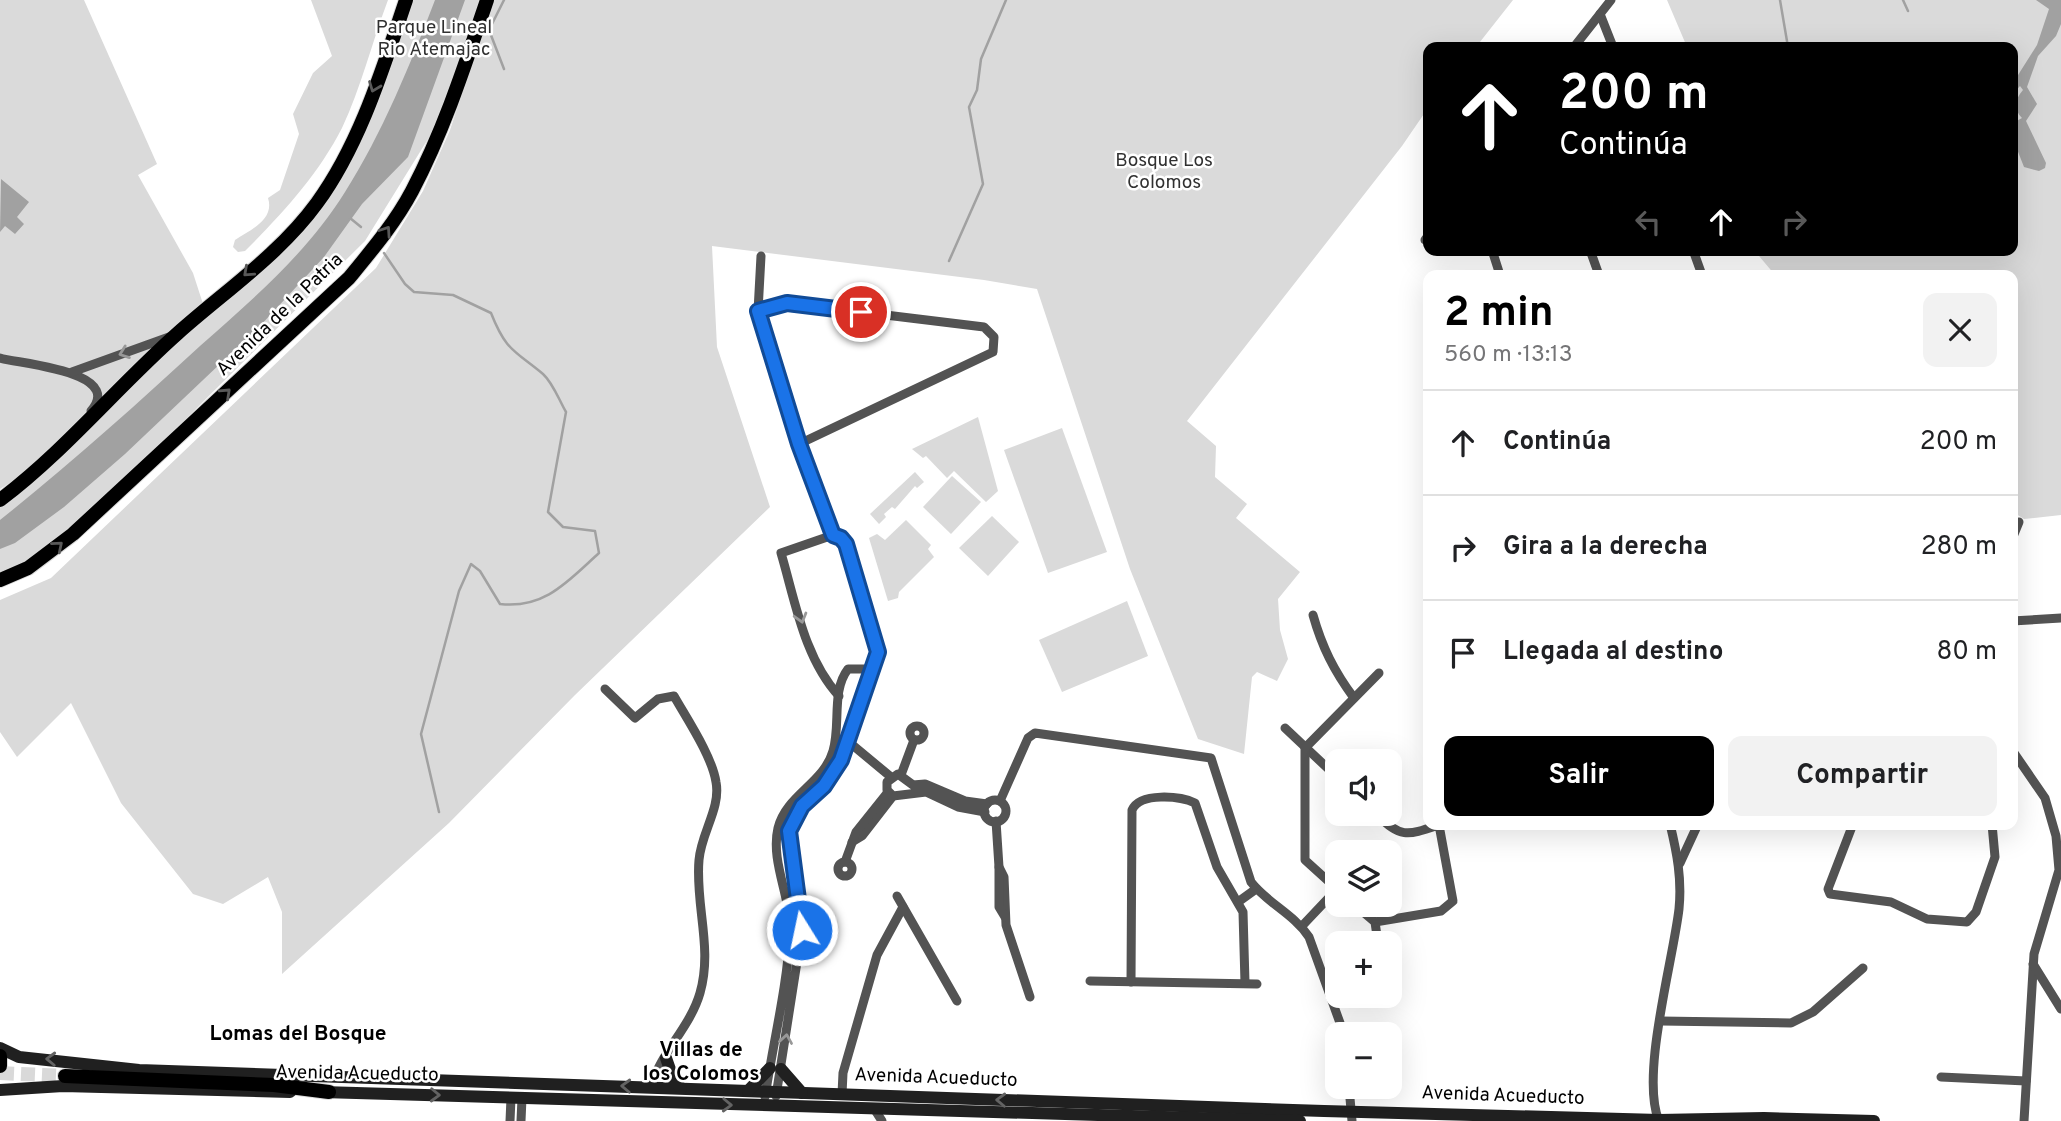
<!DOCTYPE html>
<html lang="es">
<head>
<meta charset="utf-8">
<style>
	:root { --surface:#fff; --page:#f2f2f2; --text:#202124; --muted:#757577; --line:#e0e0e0; --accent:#000 }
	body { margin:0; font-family:Overpass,sans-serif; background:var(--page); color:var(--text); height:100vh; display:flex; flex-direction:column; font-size:26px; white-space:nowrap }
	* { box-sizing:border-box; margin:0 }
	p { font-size:23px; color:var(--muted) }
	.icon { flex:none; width:38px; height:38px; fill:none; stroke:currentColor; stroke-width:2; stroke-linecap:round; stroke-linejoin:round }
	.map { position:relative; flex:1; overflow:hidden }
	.panel { position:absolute; left:1423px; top:270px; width:595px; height:560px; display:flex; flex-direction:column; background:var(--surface); border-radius:14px; box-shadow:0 7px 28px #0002 }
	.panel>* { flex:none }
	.top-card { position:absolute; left:1423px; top:42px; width:595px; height:214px; border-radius:14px; box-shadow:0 7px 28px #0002; background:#000; color:#fff; overflow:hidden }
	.fabs { position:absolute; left:1325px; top:749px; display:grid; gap:14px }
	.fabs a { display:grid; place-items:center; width:77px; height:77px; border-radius:14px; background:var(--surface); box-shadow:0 7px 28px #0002; font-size:35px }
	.pin { position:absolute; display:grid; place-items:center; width:60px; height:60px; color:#fff; margin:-30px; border:4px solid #fff; border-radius:50%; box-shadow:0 2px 7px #0007 }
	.me { position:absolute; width:77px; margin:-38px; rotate:350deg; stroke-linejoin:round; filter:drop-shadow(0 0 5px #0008) }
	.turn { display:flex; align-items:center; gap:24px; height:147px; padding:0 21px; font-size:32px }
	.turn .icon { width:91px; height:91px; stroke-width:2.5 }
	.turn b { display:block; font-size:49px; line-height:60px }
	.lanes { display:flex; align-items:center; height:66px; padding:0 21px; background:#0003; justify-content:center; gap:35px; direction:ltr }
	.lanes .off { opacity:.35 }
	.round { display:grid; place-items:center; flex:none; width:74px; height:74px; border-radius:14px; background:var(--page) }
	.headline { display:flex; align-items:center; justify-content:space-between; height:119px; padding:0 21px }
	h1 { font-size:42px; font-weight:700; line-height:52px; color:var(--accent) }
	.cta { display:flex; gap:14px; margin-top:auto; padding:14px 21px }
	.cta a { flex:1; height:80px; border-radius:14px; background:var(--accent); color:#fff; font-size:28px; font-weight:700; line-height:80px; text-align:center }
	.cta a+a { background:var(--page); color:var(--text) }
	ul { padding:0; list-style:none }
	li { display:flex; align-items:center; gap:21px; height:105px; padding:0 21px; border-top:2px solid var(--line) }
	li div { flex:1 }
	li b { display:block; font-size:26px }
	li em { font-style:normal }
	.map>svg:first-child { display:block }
</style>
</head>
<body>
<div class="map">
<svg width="2061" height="1121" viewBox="0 0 2061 1121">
	<rect width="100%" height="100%" fill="#fff"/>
	<g fill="#dadada">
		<path d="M0,0H84L157,164L138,175L193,273L204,307L17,478L0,489Z"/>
		<path d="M311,0H388C372,42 361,88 342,128C318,175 282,214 245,251L238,252L233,247L235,240C250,230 275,220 268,198L280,190L299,134L293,114L313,73L332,56Z"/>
		<path d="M412,0H483L436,126L365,241L103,501L44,550L0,576V503L330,190Z"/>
		<path d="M493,0H1513L1476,47H1428V108L1402,146L1187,421L1216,446L1215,477L1247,504L1236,518L1300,572L1278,599L1280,630L1288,659L1277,681L1257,672L1252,677L1244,754L1198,739L1130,569L1037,289L984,280L712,246L717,347L770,507L575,695L449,823L282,974V912L268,877L223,904L193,894L121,803L71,703L17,757L0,732V600L51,578L376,268L423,191L450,130Z"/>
		<path d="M1667,0H2061V515L2024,519L2013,512L2012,275H1775L1754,250H2012V47H1687Z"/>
		<path d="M978,417L998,491L986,502L954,471L947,478L926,456L923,458L912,449Z"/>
		<path d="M1062,428L1107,552L1048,573L1004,450Z"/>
		<path d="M915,472L924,482L917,488L915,486L895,509L892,507L884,514L886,517L879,524L870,514Z"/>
		<path d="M952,476L981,502L951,534L923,507Z"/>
		<path d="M992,516L1019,542L988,576L959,548Z"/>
		<path d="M906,520L931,545L928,549L934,557L899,592L898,598L888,601L869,538L877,534L885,540Z"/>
		<path d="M1127,601L1148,656L1062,692L1039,640Z"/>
	</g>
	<g fill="#a1a1a1">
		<path d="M435,0H465L408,157L362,204L324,257L260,326L125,454L64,507L15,543L0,549V520C69,465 135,406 200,346C252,300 308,252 345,192C382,134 410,65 435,0Z"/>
		<path d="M2036,0H2061V24L2056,36L2038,56L2027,87L2037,104L2026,121L2046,163L2045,168L2039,171L2024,167L2013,139V123L2022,118C2013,109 2015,99 2023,90L2020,86L2013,94V83L2037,45L2049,9Z"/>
		<path d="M1,179L29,202L17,217L24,224L15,234L5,226L0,232Z"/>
	</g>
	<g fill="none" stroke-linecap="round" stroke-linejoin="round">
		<g stroke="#a1a1a1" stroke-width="2.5">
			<path d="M504,0L489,30L504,69"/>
			<path d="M1780,0L1788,47"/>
			<path d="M1903,0L1908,11"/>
			<path d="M350,218L361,227"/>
			<path d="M384,253L405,284L414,292L453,295L491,313C506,351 514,350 543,374C553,383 559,400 566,412L548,512L563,527L595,531L599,553C568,581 545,609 500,604L480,571L471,564L459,591L421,734L439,812"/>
			<path d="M949,261L983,184L969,107L977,90L981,59L1006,0"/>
		</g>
		<path stroke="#d9d9d9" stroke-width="14" stroke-dasharray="14 7" stroke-linecap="butt" d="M0,1073L65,1076"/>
		<defs>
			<g id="primary">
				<path d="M0,500C65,451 117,387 178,333C224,292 280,254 317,203C360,144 383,68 406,0"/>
				<path d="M0,580L28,568L73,534L349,278C372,250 395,223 412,191C444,130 465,65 487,0"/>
				<path d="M0,1056V1066"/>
				<path d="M65,1076L274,1085L329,1092"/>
			</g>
		</defs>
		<use href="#primary" stroke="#dbdbdb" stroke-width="16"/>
		<g stroke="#535353" stroke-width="9">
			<path d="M1600,14L1613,47"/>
			<path d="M1574,47L1611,0"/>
			<path d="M1425,240L1428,236"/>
			<path d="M1492,250L1500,275"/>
			<path d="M1590,250L1599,275"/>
			<path d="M1693,250L1702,275"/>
			<path d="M761,256L758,311L799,444L833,535"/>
			<path d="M758,311L787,303L984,327L994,337L993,352L799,444"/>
			<path d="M0,358C20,364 125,371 91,411"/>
			<path d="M72,372L169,337"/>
			<path d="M2012,539L2019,522"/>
			<path d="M1313,615C1322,647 1334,671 1354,698"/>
			<path d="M2012,621L2061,618"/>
			<path d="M605,689L635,718L658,699L674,696C687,719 712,756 716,782C721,808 701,833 699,860C695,905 713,948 700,993C690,1028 660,1053 651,1087"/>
			<path d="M839,696C804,658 795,600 781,553L833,535L841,538L878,652L872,675"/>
			<circle cx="917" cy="733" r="7"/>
			<path d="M1285,728L1337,777"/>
			<path d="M844,738L891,777"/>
			<path d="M2012,750L2045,798L2056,836L2059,870L2034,954L2024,1121"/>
			<path d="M901,775L914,740"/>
			<circle cx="995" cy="811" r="11"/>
			<path d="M1000,801L1028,738L1035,733L1211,758L1251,882C1267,903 1294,914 1309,937L1344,1034"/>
			<path d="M985,812L958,807L926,792L893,796L887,790V782L898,774L913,785L925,784L965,801L987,804"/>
			<path d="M996,821L999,867L1004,877L1006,925L1030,997"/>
			<path d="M1853,824L1828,889L1830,894L1891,902L1927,919L1967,922L1976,912L1995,857L1992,824"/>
			<path d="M852,842L862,836L893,796"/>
			<circle cx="845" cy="869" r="7"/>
			<path d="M845,862L856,832L888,792"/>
			<path d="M1680,863L1698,824"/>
			<path d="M999,867V907L1005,917"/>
			<path d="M897,896L957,1001"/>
			<path d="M1238,902L1256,889"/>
			<path d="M1355,905L1375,922L1378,943"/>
			<path d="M1375,922L1441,911L1453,901L1439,825C1406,836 1401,838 1376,814"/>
			<path d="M1302,926L1337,889L1305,860V748L1379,673"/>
			<path d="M2033,964L2061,1009"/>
			<path d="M1090,981L1257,984"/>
			<path d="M1131,982L1132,810C1140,792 1180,796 1195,803L1217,867L1243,912L1245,983"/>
			<path d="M1661,1021L1791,1023L1813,1012L1863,968"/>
			<path d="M1941,1077L2026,1081"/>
			<path d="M1349,1087L1352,1121"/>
			<path d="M842,1094L843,1073L877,955L903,907"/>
			<path d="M765,1097C773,1043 787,988 790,934C792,899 770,862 778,828C786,795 824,783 833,751C841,725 831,691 848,669H864L872,675L841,760L824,786L802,806L789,831L802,930L776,1096"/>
			<path d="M875,1110L882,1121"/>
			<path d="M510,1121L511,1098"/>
			<path d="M521,1121L522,1098"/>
			<path d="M1659,1121C1640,1076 1673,961 1679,909C1682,879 1677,853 1670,824"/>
		</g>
		<g stroke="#202020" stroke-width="12">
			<path d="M0,1048L19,1057L139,1070L1324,1111L1659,1120L1764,1118L1874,1121"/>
			<path d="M666,1058L673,1078L681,1088"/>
			<path d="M781,1069L802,1093"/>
			<path d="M0,1090L63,1086L290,1092"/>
			<path d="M748,1091L770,1068"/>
			<path d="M322,1092L1300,1121"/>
		</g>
		<use href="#primary" stroke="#000" stroke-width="14"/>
	</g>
	<defs><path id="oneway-chevron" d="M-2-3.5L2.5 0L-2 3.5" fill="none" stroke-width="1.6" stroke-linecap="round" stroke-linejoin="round" transform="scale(1.75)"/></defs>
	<g stroke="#595959">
		<use href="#oneway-chevron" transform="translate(374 87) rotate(111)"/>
		<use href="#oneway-chevron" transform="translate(386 231) rotate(-56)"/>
		<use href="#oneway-chevron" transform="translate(248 272) rotate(138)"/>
		<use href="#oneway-chevron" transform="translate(226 393) rotate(-43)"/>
		<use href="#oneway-chevron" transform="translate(58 546) rotate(-40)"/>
	</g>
	<g stroke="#989898">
		<use href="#oneway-chevron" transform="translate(124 353) rotate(160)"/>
		<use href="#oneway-chevron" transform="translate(801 618) rotate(74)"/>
		<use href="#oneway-chevron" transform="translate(786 1039) rotate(-81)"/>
	</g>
	<g stroke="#636363">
		<use href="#oneway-chevron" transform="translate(51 1059) rotate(-178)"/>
		<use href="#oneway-chevron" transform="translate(626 1086) rotate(-178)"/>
		<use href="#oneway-chevron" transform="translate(435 1095) rotate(2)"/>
		<use href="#oneway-chevron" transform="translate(1001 1100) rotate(-178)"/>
		<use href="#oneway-chevron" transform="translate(727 1105) rotate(2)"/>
	</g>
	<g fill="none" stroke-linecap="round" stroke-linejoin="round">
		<defs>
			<path id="route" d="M802,930L789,831L802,806L824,786L841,760L878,652L846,544L841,538L833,535L799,444L758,311L787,303L861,312"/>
		</defs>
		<use href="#route" stroke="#114b97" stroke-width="18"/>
		<use href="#route" stroke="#1a73e8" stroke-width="12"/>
	</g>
	<g text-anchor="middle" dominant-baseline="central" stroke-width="5" stroke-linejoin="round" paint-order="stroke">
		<g font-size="19" fill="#313131" stroke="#fff">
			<text x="434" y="28">Parque Lineal<tspan x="434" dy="22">Rio Atemajac</tspan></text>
			<text x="1164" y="161">Bosque Los<tspan x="1164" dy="22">Colomos</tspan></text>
		</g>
		<g font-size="19" fill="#000" stroke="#fff">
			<text transform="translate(280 315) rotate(-44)">Avenida de la Patria</text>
			<text transform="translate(357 1074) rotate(1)">Avenida Acueducto</text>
			<text transform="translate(936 1078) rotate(2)">Avenida Acueducto</text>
			<text transform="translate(1503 1096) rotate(2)">Avenida Acueducto</text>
		</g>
		<g font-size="21" font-weight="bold" fill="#000" stroke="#fff">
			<text x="298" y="1034">Lomas del Bosque</text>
			<text x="701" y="1050">Villas de<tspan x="701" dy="24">los Colomos</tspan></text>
		</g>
	</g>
</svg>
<div class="fabs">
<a><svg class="icon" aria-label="sound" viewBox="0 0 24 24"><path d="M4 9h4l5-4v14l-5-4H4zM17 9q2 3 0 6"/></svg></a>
<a><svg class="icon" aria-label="layers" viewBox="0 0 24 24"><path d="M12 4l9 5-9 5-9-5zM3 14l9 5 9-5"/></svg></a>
<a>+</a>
<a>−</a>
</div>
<div class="pin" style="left:861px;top:312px;background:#d93025"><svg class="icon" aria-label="arrive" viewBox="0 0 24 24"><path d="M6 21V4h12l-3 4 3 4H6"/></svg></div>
<svg class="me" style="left:802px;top:930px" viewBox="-20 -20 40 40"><circle r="17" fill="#1a73e8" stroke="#fff" stroke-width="3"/><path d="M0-11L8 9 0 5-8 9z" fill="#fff"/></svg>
<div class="top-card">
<div class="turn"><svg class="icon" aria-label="ahead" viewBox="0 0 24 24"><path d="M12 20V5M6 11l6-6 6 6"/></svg><div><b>200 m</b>Continúa</div></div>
<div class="lanes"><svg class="icon off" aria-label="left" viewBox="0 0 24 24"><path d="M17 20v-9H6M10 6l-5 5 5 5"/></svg><svg class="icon" aria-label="ahead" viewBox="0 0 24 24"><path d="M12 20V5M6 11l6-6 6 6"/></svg><svg class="icon off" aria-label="right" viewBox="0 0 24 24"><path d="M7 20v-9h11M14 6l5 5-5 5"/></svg></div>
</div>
<section class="panel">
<div class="headline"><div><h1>2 min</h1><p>560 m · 13:13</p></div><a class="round"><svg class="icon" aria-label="close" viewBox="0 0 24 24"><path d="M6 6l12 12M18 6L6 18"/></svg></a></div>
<ul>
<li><svg class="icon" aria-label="ahead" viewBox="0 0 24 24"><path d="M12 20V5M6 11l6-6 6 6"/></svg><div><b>Continúa</b></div><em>200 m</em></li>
<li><svg class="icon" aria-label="right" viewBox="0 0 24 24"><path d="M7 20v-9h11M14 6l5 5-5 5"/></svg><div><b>Gira a la derecha</b></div><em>280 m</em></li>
<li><svg class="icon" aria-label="arrive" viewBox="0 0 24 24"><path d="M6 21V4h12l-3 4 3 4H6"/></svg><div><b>Llegada al destino</b></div><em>80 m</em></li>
</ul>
<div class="cta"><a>Salir</a><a>Compartir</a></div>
</section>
</div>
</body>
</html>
